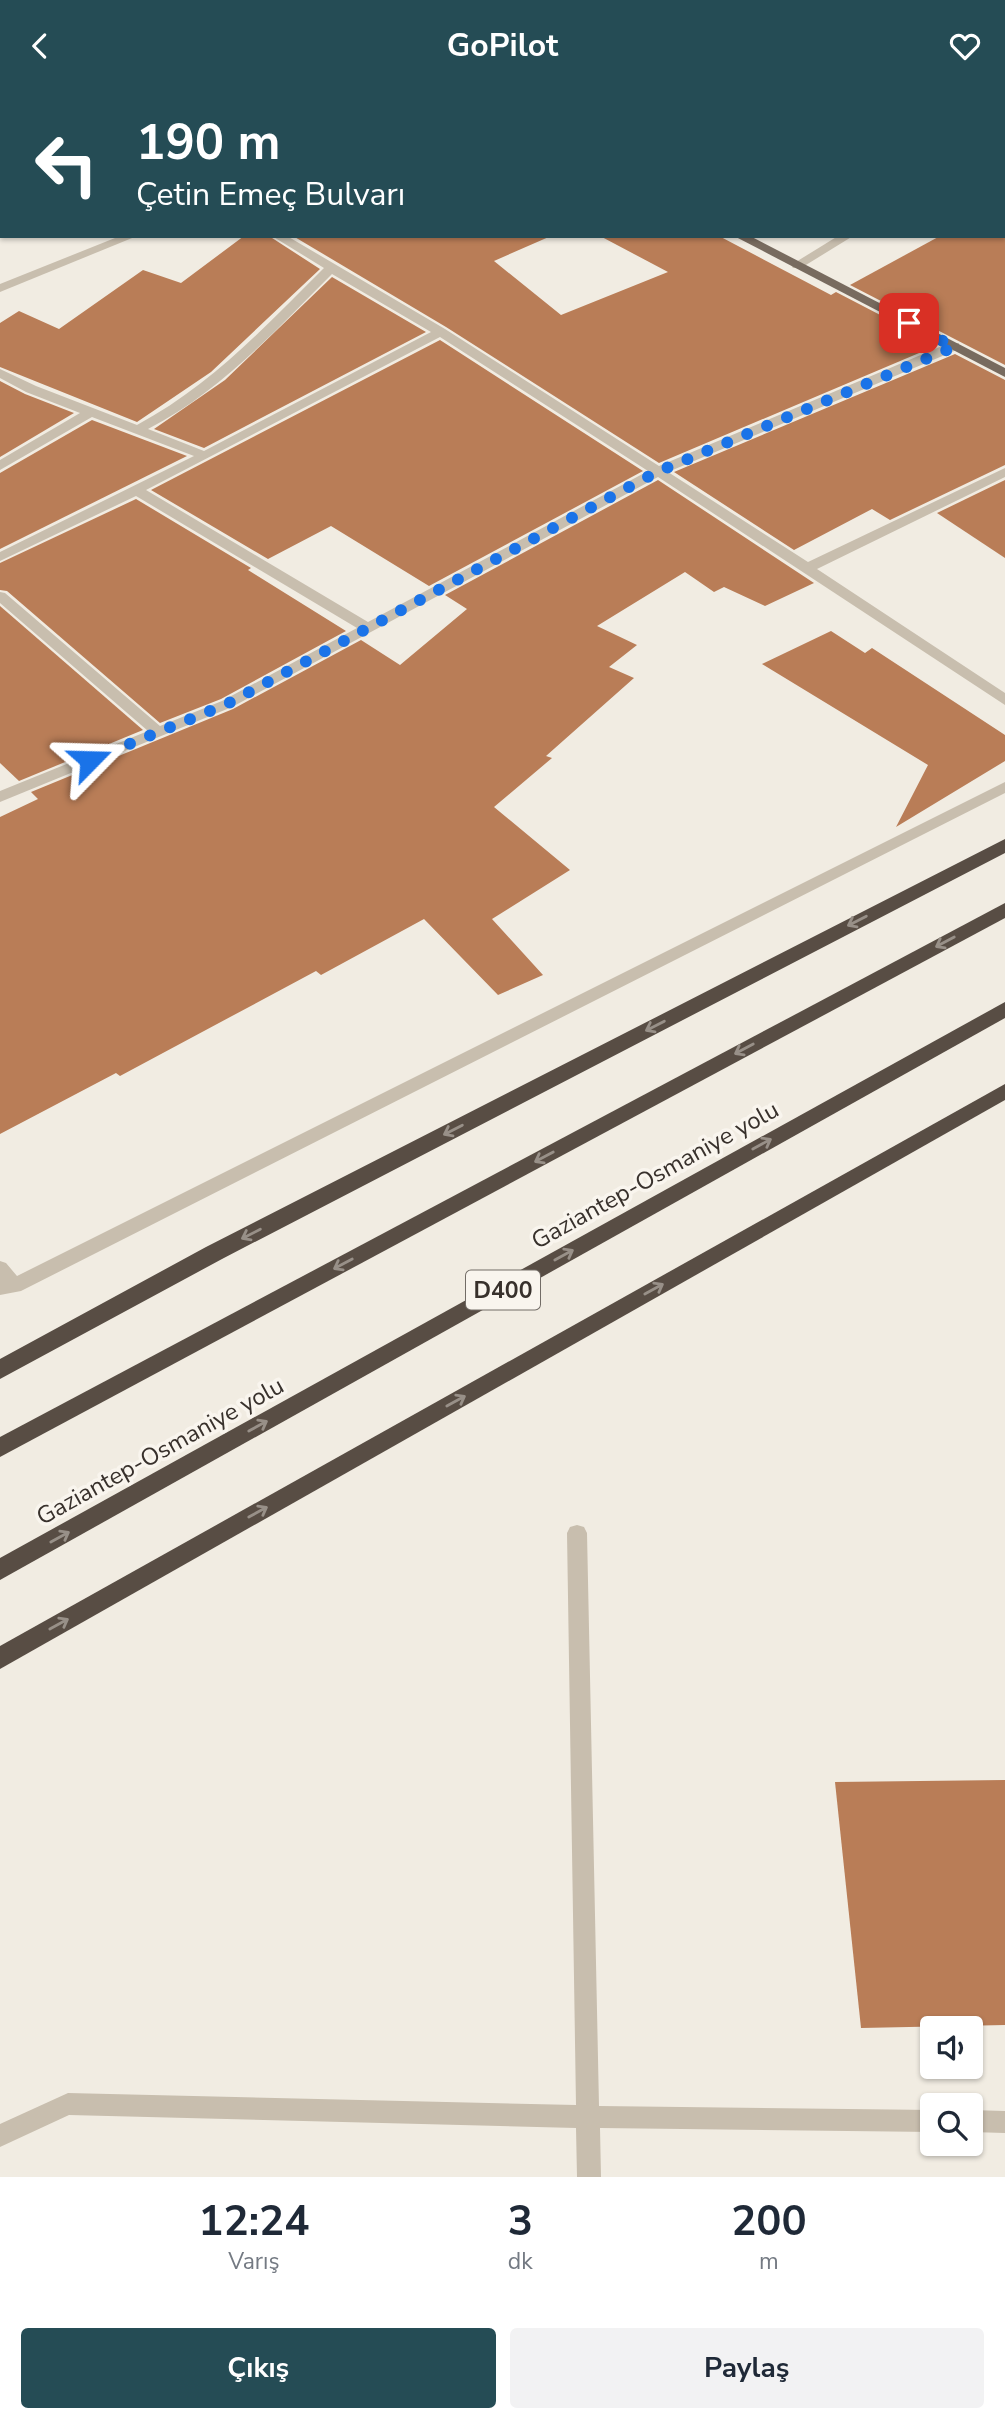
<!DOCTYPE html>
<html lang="tr">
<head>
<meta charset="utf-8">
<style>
	:root { --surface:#fff; --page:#f2f2f3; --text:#1f2937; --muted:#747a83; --accent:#254c55 }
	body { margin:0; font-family:"Nunito Sans",sans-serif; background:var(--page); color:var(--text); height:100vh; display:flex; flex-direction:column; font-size:26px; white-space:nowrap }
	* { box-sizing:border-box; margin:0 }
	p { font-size:23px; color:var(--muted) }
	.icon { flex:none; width:38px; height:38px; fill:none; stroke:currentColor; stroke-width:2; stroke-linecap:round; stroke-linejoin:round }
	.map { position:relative; height:2086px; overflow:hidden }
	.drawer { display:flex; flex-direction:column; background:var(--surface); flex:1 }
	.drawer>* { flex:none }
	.hud { position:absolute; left:0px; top:0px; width:1006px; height:147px; box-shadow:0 2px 5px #0004; background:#254c55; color:#fff; overflow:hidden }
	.fabs { position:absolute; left:920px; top:1925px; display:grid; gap:14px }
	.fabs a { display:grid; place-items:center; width:63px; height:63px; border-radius:7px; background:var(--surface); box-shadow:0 2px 5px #0004; font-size:35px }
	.pin { position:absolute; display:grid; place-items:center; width:60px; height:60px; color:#fff; margin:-30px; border-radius:14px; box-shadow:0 4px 10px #0006 }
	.me { position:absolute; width:77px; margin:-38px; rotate:68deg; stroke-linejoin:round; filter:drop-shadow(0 0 5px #0008) }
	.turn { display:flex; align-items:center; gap:24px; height:147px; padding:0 21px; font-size:32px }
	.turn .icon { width:91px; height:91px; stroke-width:2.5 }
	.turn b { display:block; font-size:49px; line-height:60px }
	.eta { display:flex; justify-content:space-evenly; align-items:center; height:119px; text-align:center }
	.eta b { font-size:42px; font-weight:700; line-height:49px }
	.action { display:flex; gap:14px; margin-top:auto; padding:14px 21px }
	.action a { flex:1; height:80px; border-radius:7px; background:var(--accent); color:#fff; font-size:28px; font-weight:700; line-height:80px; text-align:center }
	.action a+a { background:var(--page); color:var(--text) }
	header { display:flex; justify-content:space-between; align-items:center; height:91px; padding:0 21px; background:var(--accent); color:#fff; font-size:32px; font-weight:700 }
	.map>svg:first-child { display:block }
</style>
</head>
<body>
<header><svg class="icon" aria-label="back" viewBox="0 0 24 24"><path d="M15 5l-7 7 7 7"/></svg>GoPilot<svg class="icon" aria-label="heart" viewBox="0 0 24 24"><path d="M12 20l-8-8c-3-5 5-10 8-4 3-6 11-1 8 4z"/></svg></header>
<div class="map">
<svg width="1005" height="2086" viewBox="0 0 1005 2086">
	<rect width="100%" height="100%" fill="#f1ece2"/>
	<g fill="#b97d57">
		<path d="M244,145H269L320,178L211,281L137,331L0,276V232L19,220L59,238L143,179L181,192Z"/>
		<path d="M293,145H551L494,170L561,224L668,181L600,145H719L831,204L836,201L938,254L659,372L446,236Z"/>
		<path d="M940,145H1005V274L850,194Z"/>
		<path d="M332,186L426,241L204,357L154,338L225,289Z"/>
		<path d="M440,249L643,380L429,495L331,435L268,468L151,399Z"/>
		<path d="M955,263L1005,289V374L890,429L872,418L794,459L674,381Z"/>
		<path d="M0,290L25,303L74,322L0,366Z"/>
		<path d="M92,329L187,365L0,458V382Z"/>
		<path d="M658,389L814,492L765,515L724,496L714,501L685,481L597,535L637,554L609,576L634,587L546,665L552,667L494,716L570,779L492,828L543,884L498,904L424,828L321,884L316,880L120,985L116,982L0,1043V726L38,708L31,701L233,618L361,549L400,574L467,518L445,504Z"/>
		<path d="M1005,389V467L937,422Z"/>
		<path d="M136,408L251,477L248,479L346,540L221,608L160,632L7,500L0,499V472Z"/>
		<path d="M0,515L143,639L19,690L0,672Z"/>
		<path d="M831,540L865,562L872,557L1005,644V670L896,736L928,674L762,573Z"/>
		<path d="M1005,1689V1934L861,1937L835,1691Z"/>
	</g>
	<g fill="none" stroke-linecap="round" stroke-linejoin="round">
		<g fill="#c8beae" fill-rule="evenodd">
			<path d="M5,0H18L3,2Z"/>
			<path d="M31,0H44L46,2H33Z"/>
			<path d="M506,0H520L504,2Z"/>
			<path d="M808,0H822L806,2Z"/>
			<path d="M1005,50V57H1004V50Z"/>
			<path d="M120,145H137L0,201V193Z"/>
			<path d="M272,145H287L445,238L659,375L949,252H959V258L668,381L808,471L1005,377V386L817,478L1005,602V614L658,386L232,616L0,711V700L148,640L0,512V501L5,502L160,635L222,610L357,537L136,405L0,470V461L194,365L92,326L0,379V369L80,322L26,301L0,287V278L36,295L137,334C210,295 265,236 324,177ZM332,183L431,241L204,360L148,338C221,300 275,240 332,183ZM440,246L648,380L368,531L146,399Z"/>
			<path d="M838,145H853L801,177H793L791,174Z"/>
			<path d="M1005,691V702L21,1200L0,1204V1170L6,1172L17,1185Z"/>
			<path d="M577,1434L584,1436L587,1442L599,2015L933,2019V2041L600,2037L601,2086H577L576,2037L69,2024L0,2056V2033L68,2002L576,2014L567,1442L570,1436Z"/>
			<path d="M971,2019L1005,2020V2042L971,2041Z"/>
		</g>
		<g fill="#786b5f" fill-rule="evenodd">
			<path d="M451,0H465L467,2H453Z"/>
			<path d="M734,145H750L1005,277V286Z"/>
		</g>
		<g fill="#584d44" fill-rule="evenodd">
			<path d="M1005,748V762L222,1168L0,1288V1268L206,1156Z"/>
			<path d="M1005,812V827L0,1366V1346Z"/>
			<path d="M1005,911V927L0,1489V1467Z"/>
			<path d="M1005,993V1009L0,1578V1555Z"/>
		</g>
	</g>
	<defs><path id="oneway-shaft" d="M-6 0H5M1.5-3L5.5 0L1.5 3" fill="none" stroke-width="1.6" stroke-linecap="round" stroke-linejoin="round" transform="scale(1.75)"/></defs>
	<g stroke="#989088">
		<use href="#oneway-shaft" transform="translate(857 830) rotate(153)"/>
		<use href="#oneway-shaft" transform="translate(945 851) rotate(152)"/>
		<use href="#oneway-shaft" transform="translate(655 935) rotate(153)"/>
		<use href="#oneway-shaft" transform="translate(744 958) rotate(152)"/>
		<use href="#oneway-shaft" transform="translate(453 1039) rotate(153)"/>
		<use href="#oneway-shaft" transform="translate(762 1053) rotate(-29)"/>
		<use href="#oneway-shaft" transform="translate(544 1066) rotate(152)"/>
		<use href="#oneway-shaft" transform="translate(251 1143) rotate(153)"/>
		<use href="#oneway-shaft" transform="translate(564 1164) rotate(-29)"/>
		<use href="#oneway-shaft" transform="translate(343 1173) rotate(152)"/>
		<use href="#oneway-shaft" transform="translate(654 1198) rotate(-29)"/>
		<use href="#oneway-shaft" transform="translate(456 1310) rotate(-29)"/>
		<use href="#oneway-shaft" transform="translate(258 1335) rotate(-29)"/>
		<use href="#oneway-shaft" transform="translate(258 1421) rotate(-29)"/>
		<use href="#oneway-shaft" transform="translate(60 1446) rotate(-29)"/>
		<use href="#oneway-shaft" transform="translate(59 1533) rotate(-29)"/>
	</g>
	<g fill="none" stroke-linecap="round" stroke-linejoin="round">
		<path stroke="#1a73e8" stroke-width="12" stroke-dasharray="0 21.6" d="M90,669L227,613L657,381L954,256L909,232"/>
	</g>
	<g text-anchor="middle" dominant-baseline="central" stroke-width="7" stroke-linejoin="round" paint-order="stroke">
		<rect fill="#f9f5ee" stroke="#726c66" stroke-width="2" x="466" y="1179.5" width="74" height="39" rx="5"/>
		<g font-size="23" font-weight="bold" fill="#38312c">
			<text x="503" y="1199">D400</text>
		</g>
		<g font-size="24" fill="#38312c" stroke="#f9f5ee">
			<text transform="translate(655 1084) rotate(-29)">Gaziantep-Osmaniye yolu</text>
			<text transform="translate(160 1360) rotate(-29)">Gaziantep-Osmaniye yolu</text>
		</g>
	</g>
</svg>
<div class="fabs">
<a><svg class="icon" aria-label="sound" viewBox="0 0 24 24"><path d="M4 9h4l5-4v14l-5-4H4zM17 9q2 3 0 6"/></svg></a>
<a><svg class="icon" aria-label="search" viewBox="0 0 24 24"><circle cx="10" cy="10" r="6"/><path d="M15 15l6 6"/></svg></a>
</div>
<div class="pin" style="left:909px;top:232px;background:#d93025"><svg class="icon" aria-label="arrive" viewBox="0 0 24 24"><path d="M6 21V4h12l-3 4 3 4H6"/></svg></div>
<svg class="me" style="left:90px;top:669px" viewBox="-20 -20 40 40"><path d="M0-17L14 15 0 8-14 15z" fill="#1a73e8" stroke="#fff" stroke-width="4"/></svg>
<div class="hud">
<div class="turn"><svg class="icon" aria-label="left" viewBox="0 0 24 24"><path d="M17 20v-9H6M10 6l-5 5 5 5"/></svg><div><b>190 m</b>Çetin Emeç Bulvarı</div></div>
</div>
</div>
<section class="drawer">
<div class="eta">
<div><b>12:24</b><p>Varış</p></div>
<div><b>3</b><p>dk</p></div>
<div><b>200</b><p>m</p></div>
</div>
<div class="action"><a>Çıkış</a><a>Paylaş</a></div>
</section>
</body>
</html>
